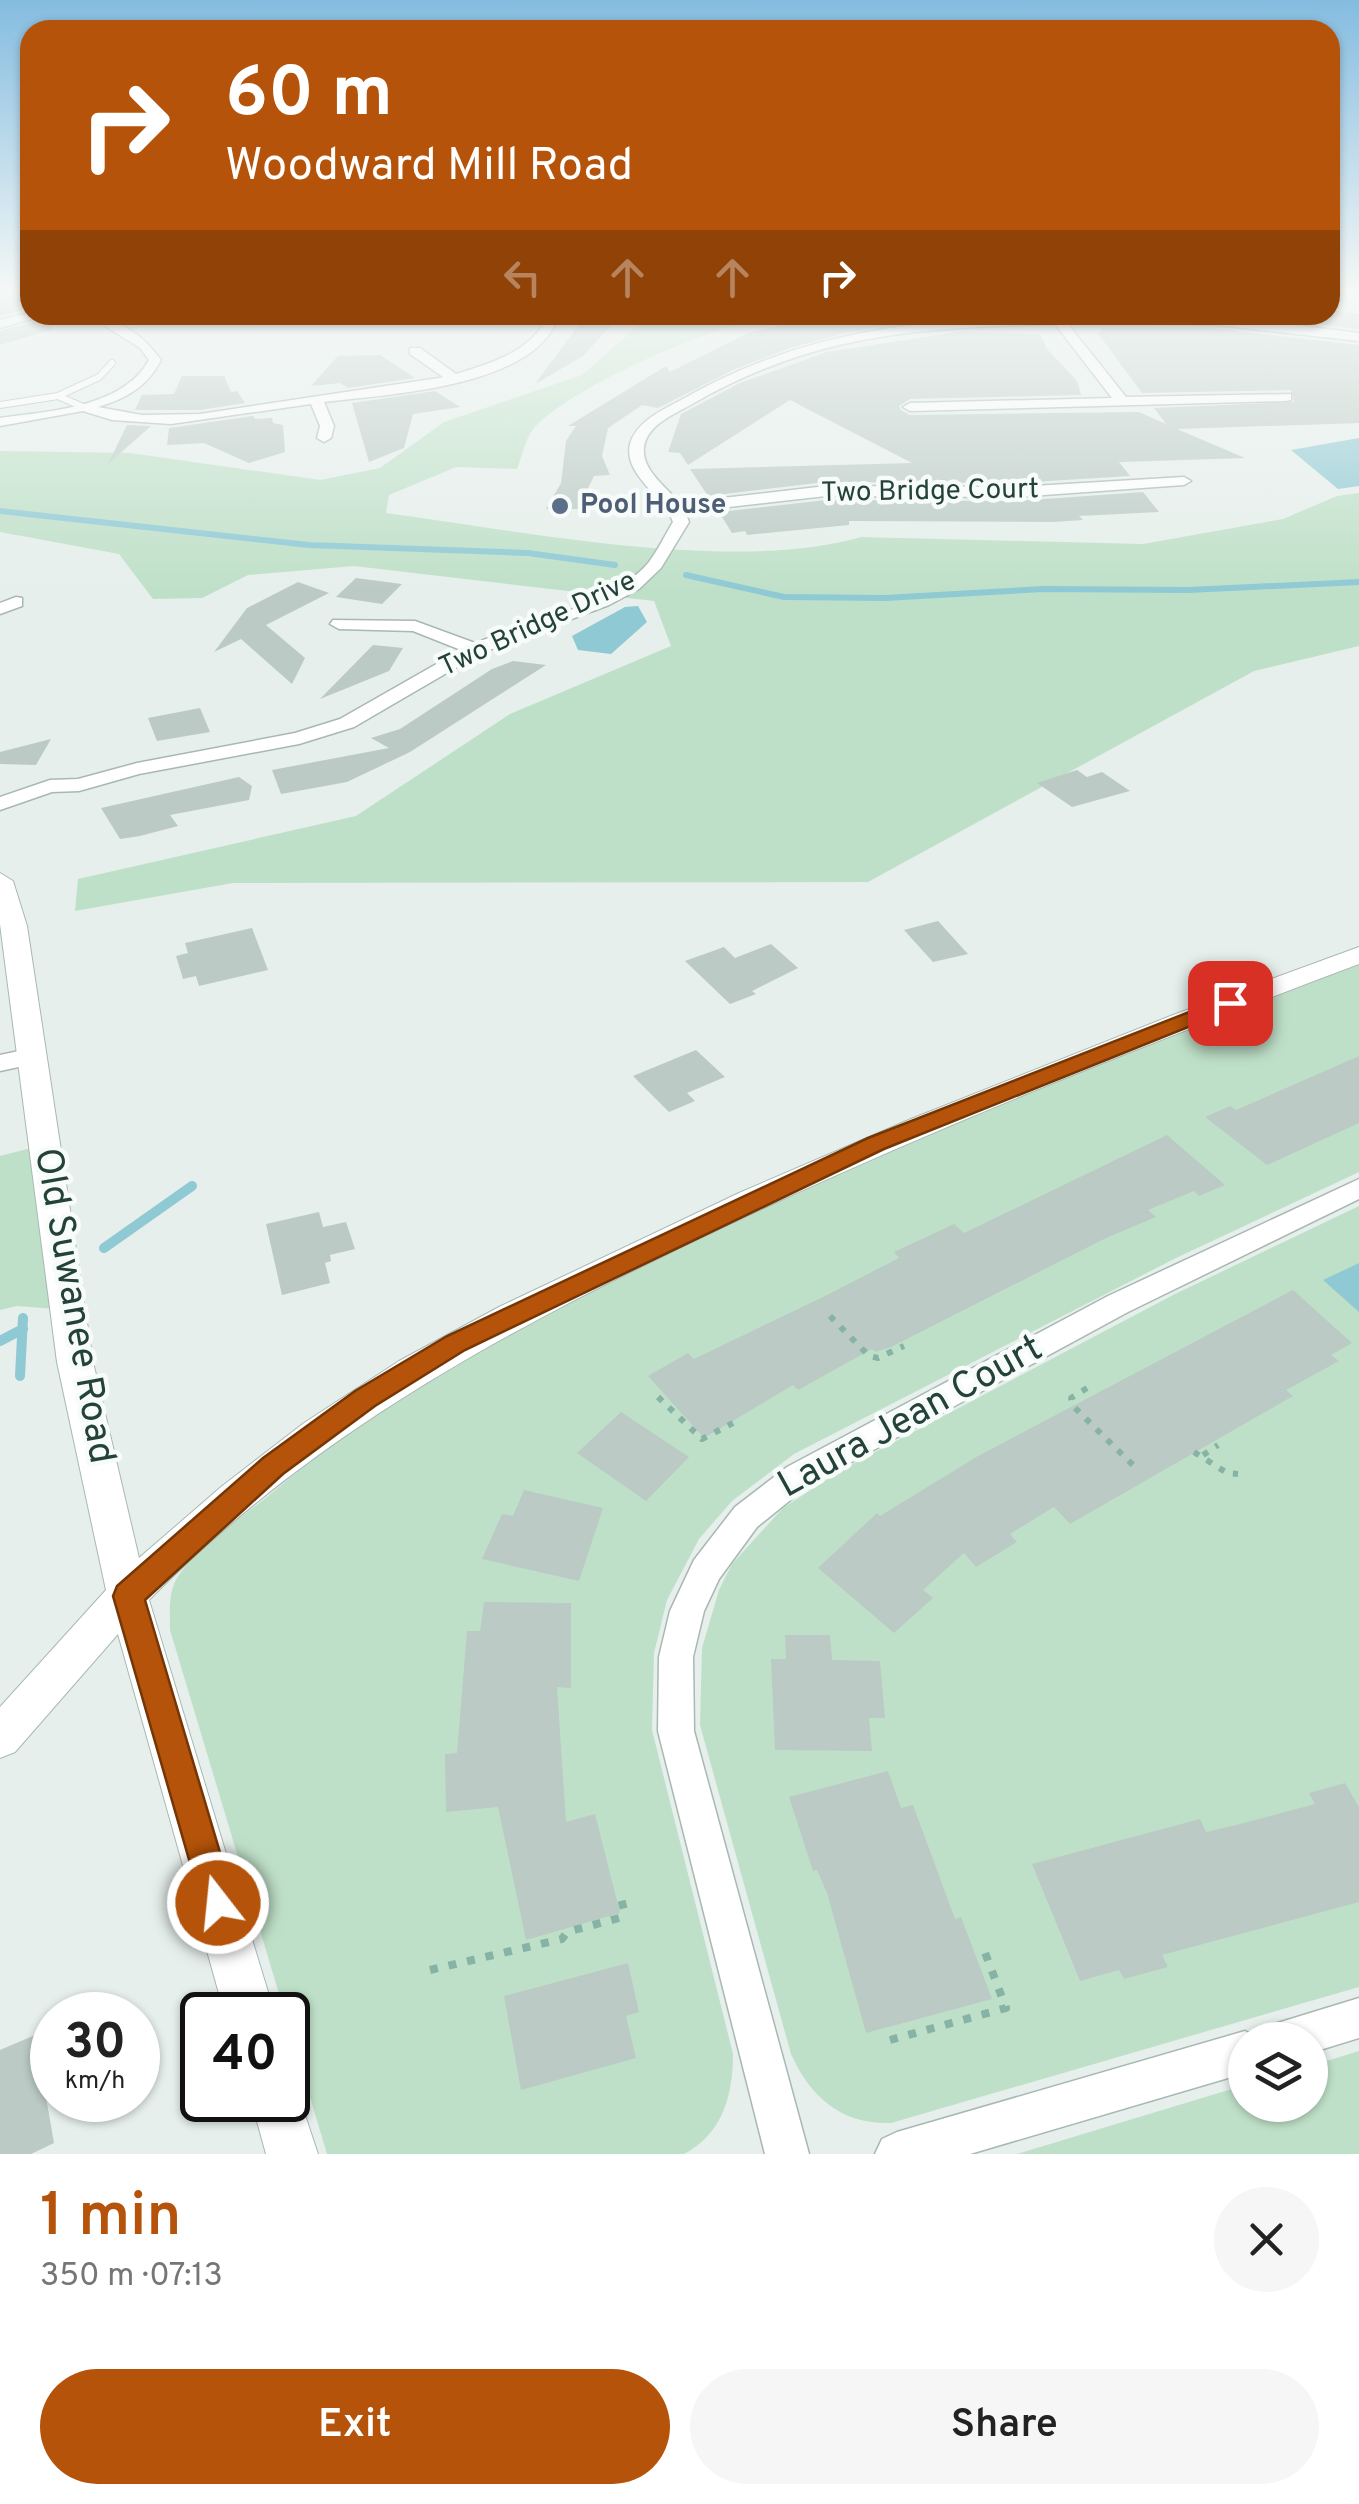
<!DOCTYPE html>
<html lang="en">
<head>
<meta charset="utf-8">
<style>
	:root { --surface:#fff; --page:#f6f6f6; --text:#222; --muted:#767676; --accent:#b45309 }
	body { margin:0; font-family:Overpass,sans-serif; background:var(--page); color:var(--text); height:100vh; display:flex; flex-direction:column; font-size:38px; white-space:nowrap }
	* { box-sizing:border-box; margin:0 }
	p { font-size:32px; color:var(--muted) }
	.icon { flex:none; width:55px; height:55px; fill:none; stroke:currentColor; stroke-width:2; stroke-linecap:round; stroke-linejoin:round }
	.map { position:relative; height:2154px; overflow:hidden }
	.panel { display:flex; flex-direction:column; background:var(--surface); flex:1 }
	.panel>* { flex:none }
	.top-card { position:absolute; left:20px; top:20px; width:1320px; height:305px; border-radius:30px; box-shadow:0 2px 8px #0004; background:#b45309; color:#fff; overflow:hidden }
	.controls { position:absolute; left:1228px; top:2022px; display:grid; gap:20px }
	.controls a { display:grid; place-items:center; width:100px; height:100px; border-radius:50%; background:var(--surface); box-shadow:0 2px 8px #0004; font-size:50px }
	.speed { position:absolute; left:30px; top:1992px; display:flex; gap:20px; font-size:50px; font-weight:700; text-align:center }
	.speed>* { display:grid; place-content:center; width:130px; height:130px; border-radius:50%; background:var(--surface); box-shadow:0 2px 8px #0004; line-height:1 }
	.speed small { font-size:25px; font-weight:400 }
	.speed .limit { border:5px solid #111; border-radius:15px; background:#fff; color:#111 }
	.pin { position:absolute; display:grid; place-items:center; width:85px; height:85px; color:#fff; margin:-42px; border-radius:20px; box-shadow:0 5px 15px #0006 }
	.me { position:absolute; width:110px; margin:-55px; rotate:344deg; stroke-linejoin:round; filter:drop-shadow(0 0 8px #0008) }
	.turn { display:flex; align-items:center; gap:35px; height:210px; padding:0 40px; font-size:45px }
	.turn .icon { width:130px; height:130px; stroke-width:2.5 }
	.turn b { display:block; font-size:70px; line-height:85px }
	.lanes { display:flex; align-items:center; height:95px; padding:0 40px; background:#0003; justify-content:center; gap:50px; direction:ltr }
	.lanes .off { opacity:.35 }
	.round { display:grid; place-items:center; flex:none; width:105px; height:105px; border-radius:52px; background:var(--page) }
	.head { display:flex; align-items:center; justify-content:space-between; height:170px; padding:0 40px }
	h1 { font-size:60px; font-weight:600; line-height:75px; color:var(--accent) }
	.cta { display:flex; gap:20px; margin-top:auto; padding:20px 40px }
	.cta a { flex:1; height:115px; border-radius:60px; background:var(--accent); color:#fff; font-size:40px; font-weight:600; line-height:115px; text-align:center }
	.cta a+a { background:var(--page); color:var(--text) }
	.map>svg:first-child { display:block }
</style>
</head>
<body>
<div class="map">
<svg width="1359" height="2154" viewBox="0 0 1359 2154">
	<rect width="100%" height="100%" fill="#e6efeb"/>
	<g fill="#bfe0c8">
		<path d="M671,315H771C710,328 578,383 535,427C526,436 522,456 517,469L456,467L389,495L386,513C522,531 731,574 861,537L1143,544L1283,519L1337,496L1359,493V646L1254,671L868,882L233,883L75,911L78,879L356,816L510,714L671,646L654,601L354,566L248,575L202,598L153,599L119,554L0,532V451L130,453L320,480L380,468L444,422L582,375L636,327Z"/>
		<path d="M1359,964V1172L1176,1258L794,1454L732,1501L699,1539L667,1600L654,1653L652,1730L733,2054C733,2094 723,2134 684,2154H327L170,1630C170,1613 168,1593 177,1578C199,1544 242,1518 273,1492C381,1401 495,1341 619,1277C857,1155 1108,1057 1359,964Z"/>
		<path d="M47,1144L80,1311L17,1306L0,1310V1156Z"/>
		<path d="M1359,1206V1987L891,2123C842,2125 810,2097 791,2054L700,1725L702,1648L719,1590L732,1564L783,1508L843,1469L1175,1294Z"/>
		<path d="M1359,2051V2154H1017L1245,2085V2105H1310V2066Z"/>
	</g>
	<g fill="#8ec9d4">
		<path d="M1359,438V486L1338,489L1291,450Z"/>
		<path d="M638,606L647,622L611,654L578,650L572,636L625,607Z"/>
		<path d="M1359,1263V1312L1323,1280Z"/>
	</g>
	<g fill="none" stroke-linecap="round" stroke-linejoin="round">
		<g stroke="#8ec9d4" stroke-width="6">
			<path d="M0,511L309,545L528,553L615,565"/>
			<path d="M686,575L784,597L885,598L1043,589L1188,590L1359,582"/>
		</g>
		<g stroke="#8ec9d4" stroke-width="10">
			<path d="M104,1248L192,1186"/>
			<path d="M0,1341L23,1329"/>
			<path d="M20,1376L23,1318"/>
		</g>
	</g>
	<g fill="#bbcac4">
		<path d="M0,291H20L30,302V309L0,316Z"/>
		<path d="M1330,310L1359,314V329L1239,315H1330Z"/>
		<path d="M586,315H621L583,356L535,384Z"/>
		<path d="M830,315H911L918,321L845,333L790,348L735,369L658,408L642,405L608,428L602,456L610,475L594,476L578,509H546L561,483L566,441L576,426H568L666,366L670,372L748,333Z"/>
		<path d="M45,319L54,329L0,345V331Z"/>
		<path d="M1100,328H1208L1359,345V423L1177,429L1245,458L1119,462L1130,476L1015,483L826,482L708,496L690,469L912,463L790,400L688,465L680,453L668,452L681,414L740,383L827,352L958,332L1040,334L1047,349L1077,381L1081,395L910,399L899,406L901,410L910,415L1139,412L1166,424L1154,408L1294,402L1291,390L1142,393L1097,332H1103Z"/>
		<path d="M380,355L415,378L348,388L340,383L311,386L338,356Z"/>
		<path d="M182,376H224L231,392L237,391L245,403L200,410H135L142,395L174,394Z"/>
		<path d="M435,391L460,407L413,414L404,448L369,462L352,403Z"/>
		<path d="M253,416L255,419L272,418L273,423L283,425L285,452L249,463L204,443L167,445L169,428Z"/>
		<path d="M127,425L151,426L109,463V462Z"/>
		<path d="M1143,492L1159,512L1079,516L1083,520L1053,522L849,521V525L747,535L745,531L732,533L719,512L826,500L1015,501Z"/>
		<path d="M356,578L402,584L382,604L336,597Z"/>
		<path d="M298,582L329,593L266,625L305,658L292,684L241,639L214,652L247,608Z"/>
		<path d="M373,645L403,648L389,671L320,699Z"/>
		<path d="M513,661L546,665L410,752L347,782L281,794L272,770L389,748L371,738L400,729L492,669Z"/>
		<path d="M200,708L210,732L157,741L148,718Z"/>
		<path d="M51,739L36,765L0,764V752Z"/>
		<path d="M1077,770L1087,777L1102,772L1130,791L1072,807L1037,783Z"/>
		<path d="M239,777L252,786L249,800L170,815L178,826L140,836L120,839L101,808Z"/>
		<path d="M938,921L968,954L933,962L904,930Z"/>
		<path d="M252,928L268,970L199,986L196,976L183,979L176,956L188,953L185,943Z"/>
		<path d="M771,944L798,968L752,991L756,994L730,1004L685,961L724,947L735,958Z"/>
		<path d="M696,1050L725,1077L687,1093L695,1101L669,1112L633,1076Z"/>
		<path d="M1359,1056V1123L1267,1165L1205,1117L1230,1106L1236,1110Z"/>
		<path d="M1167,1135L1225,1185L1199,1196L1194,1191L1148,1210L1156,1217L1106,1238L891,1347L875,1352L872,1349L798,1390L793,1385L704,1438L648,1376L688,1353L694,1359L823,1297L899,1258L894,1252L954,1224L964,1233Z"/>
		<path d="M319,1212L323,1227L346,1222L355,1249L330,1255L331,1261L325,1263L330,1283L282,1295L266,1224Z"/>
		<path d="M1293,1290L1352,1343L1331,1355L1339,1361L1286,1390L1293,1396L1070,1524L1054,1507L1010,1534L1017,1542L976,1567L964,1553L923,1590L933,1598L894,1633L818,1568L877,1513L880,1516L978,1456Z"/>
		<path d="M621,1412L689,1457L646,1501L577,1453Z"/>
		<path d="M524,1490L603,1508L579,1581L482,1559L502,1514L513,1516Z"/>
		<path d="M484,1602L571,1603V1688L557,1687L566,1822L595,1814L620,1913L526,1940L498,1807L446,1812L445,1754L457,1753L467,1631H480Z"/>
		<path d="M785,1635H830L832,1660L880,1661L885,1718H869L872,1751L775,1750L771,1659H786Z"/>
		<path d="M888,1771L901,1808L913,1805L955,1919L961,1917L992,1999L866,2033L827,1893L817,1870L813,1871L789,1797Z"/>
		<path d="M1345,1783L1359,1807V1902L1162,1955L1168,1967L1124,1979L1119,1970L1080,1981L1032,1864L1200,1819L1206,1832L1240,1824L1315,1804L1309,1793Z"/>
		<path d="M628,1963L639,2012L626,2016L636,2058L521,2090L504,1996Z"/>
		<path d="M35,2035L54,2143L31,2154H0V2050Z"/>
	</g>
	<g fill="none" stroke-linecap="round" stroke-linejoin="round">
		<defs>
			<g id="service">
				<path d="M0,405L58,396"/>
				<path d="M83,407L58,396L99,377L112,363"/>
			</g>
			<g id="minor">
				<path d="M30,313L45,315L0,328V320Z"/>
				<path d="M88,315C116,315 146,338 161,360C147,387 127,398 98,407L142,415L200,414L439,378L443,377L410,354V348H420L456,374C488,364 535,351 547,315H559C537,388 387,394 324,402L334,426L331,438L324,442L317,438L320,426L311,404L171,424L112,420L83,411L0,426V418C48,411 123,408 149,360L140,348Z"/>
				<path d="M1133,315L1246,319L1359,333V341L1208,324L1067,323L1126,397L1291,394V400L1286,401L910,411L903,407L910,403L1112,398L1055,324C918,328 816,333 694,403C677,413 647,424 644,447C641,470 667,487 679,503L826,486L1015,487L1184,477L1191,481L1184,485L1015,497L826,496L685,512L689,522L661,568L639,589L609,605L481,653L354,727L299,744L139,774L79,791L52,792L0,810V797L50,780L78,779L137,763L295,733L340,719L461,650L413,631L339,629L330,624L333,620L415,621L475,643C525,624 615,604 649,562C658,550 665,535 673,522C664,496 623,475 630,444C636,422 662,410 681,400C830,315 967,317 1133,315Z"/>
				<path d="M16,597L22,598V606L0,614V603Z"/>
				<path d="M33,1048L45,1056L42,1062L0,1071V1055Z"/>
				<path d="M1359,1179V1199L1128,1312L809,1485L757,1527L719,1579L704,1611L693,1657L694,1731L809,2154H765L658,1731L659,1657L670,1611L694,1560L735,1507L787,1467L1108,1296Z"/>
				<path d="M1359,1998V2038L1310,2053V2040H1265L1271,2025Z"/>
				<path d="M1245,2031L1261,2040H1245V2073L970,2154H875L882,2139L897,2132Z"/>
			</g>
			<g id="tertiary">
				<path d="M0,873L13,881L27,926L93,1362L139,1558L221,1487L304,1423L399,1361L499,1307L739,1193L911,1119L1173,1015L1359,947V964C1144,1045 931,1129 723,1227C511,1328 316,1430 149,1600L275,2015H225L118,1634L15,1752L0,1758V1707L106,1590L57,1362L0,924Z"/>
				<path d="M288,2079L294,2082L318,2154H266L251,2100H288Z"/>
			</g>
		</defs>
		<use href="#service" stroke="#a8b8b2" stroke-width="8"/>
		<use href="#minor" stroke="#a8b8b2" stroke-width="3"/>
		<use href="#tertiary" stroke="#a8b8b2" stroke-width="2"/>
		<g stroke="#86b3a5" stroke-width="6" stroke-dasharray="6 9" stroke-linecap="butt">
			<path d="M830,1316L869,1356L878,1358L904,1346"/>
			<path d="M1087,1388L1071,1398L1073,1406L1138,1470"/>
			<path d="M658,1397L702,1439L733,1423"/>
			<path d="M1194,1452L1227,1473L1238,1474"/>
			<path d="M1203,1455L1218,1445"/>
		</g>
		<g stroke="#86b3a5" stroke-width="8" stroke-dasharray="8 11" stroke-linecap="butt">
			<path d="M430,1970L562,1939L567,1932L619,1918L624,1910L619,1891"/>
			<path d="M890,2040L1006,2008L984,1950"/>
		</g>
		<use href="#service" stroke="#fff" stroke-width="6"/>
		<use href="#minor" fill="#fff" fill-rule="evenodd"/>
		<use href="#tertiary" fill="#fff" fill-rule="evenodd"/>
	</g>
	<linearGradient id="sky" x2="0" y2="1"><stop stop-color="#84bce0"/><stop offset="0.49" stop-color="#f4f8f6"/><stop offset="1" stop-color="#f4f8f6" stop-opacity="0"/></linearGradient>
	<rect width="1359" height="592" fill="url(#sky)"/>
	<path fill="#b45309" stroke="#753606" stroke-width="2.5" d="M1230,996L1241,1003L1238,1007L884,1149L465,1350L375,1406L283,1474L145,1600L235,1903L230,1915L218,1920L205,1915L113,1596L117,1586L263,1458L355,1391L447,1336L868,1138Z"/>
	<circle fill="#5c6f8a" stroke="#f7fbf9" stroke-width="4" cx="560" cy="506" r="10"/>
	<g text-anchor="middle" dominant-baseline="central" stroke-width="9" stroke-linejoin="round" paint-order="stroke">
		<g font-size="28" fill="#24423a" stroke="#f7fbf9">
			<text transform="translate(930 492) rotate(-1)">Two Bridge Court</text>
			<text transform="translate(538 625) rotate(-25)">Two Bridge Drive</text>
		</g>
		<g font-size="28" font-weight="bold" fill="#4e5e75" stroke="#f7fbf9" text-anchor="start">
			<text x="580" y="506">Pool House</text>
		</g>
		<g font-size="38" fill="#24423a" stroke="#f7fbf9">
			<text transform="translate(73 1306) rotate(80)">Old Suwanee Road</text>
			<text transform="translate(911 1418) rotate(-29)">Laura Jean Court</text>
		</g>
	</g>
</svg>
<div class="controls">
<a><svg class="icon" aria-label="layers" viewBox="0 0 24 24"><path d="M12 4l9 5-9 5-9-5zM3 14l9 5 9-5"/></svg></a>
</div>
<div class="speed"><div>30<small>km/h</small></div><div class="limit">40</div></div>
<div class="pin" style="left:1230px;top:1003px;background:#d93025"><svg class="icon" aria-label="arrive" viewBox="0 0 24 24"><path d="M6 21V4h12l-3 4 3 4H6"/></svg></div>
<svg class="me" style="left:218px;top:1903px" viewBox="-20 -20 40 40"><circle r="17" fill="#b45309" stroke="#fff" stroke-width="3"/><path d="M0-11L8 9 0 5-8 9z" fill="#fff"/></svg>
<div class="top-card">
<div class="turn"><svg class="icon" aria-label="right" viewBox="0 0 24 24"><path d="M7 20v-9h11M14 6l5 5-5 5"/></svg><div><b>60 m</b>Woodward Mill Road</div></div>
<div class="lanes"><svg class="icon off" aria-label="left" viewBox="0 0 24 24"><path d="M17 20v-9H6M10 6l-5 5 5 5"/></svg><svg class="icon off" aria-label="ahead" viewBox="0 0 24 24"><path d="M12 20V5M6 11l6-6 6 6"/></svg><svg class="icon off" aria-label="ahead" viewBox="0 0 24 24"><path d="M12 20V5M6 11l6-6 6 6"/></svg><svg class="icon" aria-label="right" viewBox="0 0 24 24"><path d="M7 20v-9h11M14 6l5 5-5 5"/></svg></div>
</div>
</div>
<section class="panel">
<div class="head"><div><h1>1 min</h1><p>350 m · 07:13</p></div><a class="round"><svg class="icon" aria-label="close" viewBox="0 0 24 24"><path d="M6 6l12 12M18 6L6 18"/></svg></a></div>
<div class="cta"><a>Exit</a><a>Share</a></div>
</section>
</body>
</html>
